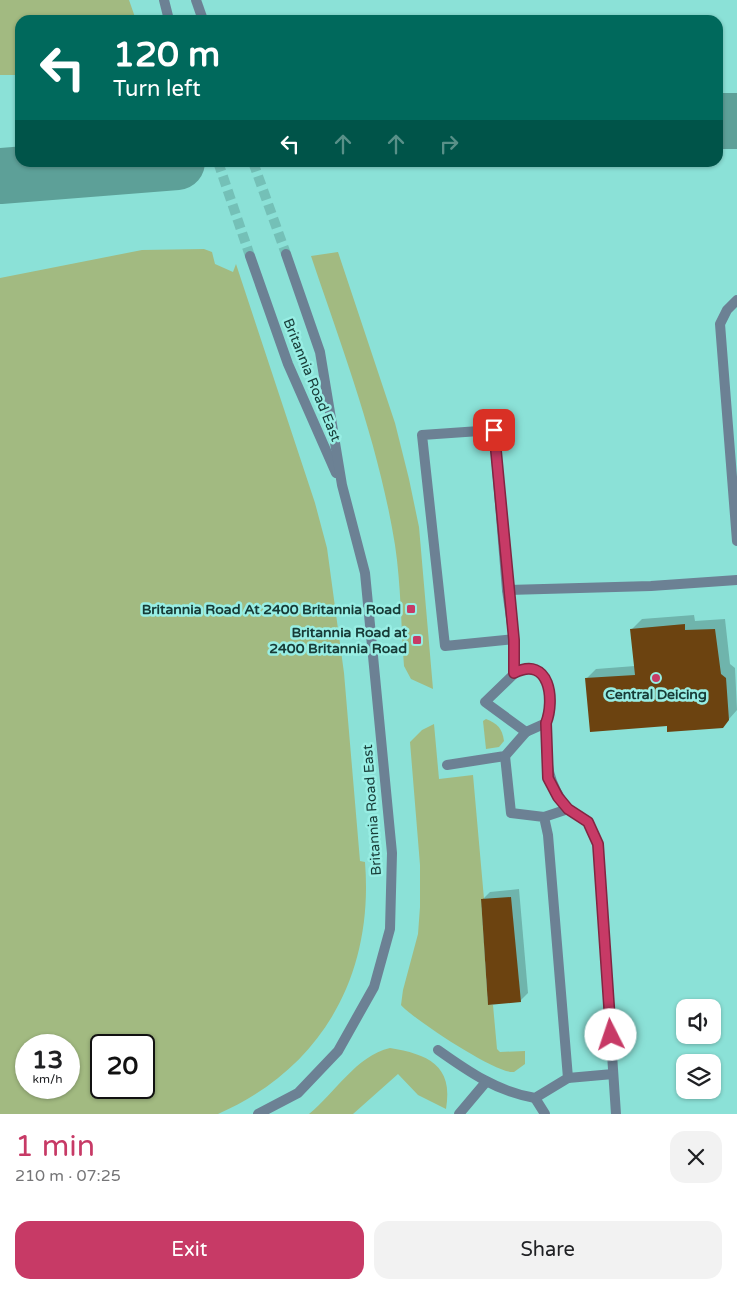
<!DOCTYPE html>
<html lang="en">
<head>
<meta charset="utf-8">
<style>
	:root { --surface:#fff; --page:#f2f2f2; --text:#202124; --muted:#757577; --accent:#c73a66 }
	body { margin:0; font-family:"Varela Round",sans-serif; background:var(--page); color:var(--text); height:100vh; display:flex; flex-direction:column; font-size:19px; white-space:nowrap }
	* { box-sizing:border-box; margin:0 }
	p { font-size:16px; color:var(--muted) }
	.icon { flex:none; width:28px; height:28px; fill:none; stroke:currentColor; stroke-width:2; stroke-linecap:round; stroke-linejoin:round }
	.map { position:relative; height:1114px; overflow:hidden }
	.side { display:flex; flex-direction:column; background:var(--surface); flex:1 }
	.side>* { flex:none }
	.banner { position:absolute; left:15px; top:15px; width:708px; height:152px; border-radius:15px; box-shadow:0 1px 4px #0004; background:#00695c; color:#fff; overflow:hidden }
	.tools { position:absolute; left:676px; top:999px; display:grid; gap:10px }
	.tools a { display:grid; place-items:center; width:45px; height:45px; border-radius:10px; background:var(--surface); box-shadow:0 1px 4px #0004; font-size:25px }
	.speed { position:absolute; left:15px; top:1034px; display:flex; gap:10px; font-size:25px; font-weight:700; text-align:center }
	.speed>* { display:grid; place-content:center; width:65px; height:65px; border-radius:50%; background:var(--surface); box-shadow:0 1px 4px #0004; line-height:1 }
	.speed small { font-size:12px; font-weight:400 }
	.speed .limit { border:2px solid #111; border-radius:8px; background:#fff; color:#111 }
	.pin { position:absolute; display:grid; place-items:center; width:42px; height:42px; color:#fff; margin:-21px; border-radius:10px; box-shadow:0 2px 8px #0006 }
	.me { position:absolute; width:55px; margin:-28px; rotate:356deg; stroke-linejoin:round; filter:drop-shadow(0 0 4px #0008) }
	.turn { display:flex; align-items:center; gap:18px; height:105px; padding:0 15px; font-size:22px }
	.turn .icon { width:65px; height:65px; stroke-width:2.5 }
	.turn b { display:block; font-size:35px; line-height:42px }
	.lanes { display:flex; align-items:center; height:48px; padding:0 15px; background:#0003; justify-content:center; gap:25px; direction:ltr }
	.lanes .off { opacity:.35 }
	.round { display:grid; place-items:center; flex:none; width:52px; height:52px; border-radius:15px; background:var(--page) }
	.summary { display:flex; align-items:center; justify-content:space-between; height:85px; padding:0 15px }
	h1 { font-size:30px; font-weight:600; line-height:38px; color:var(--accent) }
	.primary-button { display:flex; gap:10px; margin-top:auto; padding:10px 15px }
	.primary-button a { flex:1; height:58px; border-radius:15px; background:var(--accent); color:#fff; font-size:20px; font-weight:600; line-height:58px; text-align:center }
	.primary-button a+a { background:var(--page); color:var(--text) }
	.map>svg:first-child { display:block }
</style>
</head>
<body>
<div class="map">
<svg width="737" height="1114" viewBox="0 0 737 1114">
	<rect width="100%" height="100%" fill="#8be1d7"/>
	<g fill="#a2ba81" fill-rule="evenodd">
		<path d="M0,0H129L136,20H20V75H0Z"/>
		<path d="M204,249L212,252L215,264L233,272L236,264L315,503L327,548L344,673L360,861L365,862C374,974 323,1068 218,1114H0V278L142,250ZM26,1045H69V1088H26ZM101,1045H144V1088H101Z"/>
		<path d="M338,252L395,423L409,479L419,527L433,689L411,679L404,666C401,626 401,585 395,545C379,445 343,351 311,256Z"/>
		<path d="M486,719C498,724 502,728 504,741L499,747L486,749L483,721Z"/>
		<path d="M434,724L439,779L473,775L484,899H481L488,1005H493L497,1049L500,1052L525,1051V1064L514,1072C498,1075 413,1019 401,1005L403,990L418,934L420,907V865L410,742L422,730Z"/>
		<path d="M390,1048C427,1054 454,1065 446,1109L418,1095L398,1074L353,1114H309C335,1093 356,1056 390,1048Z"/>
	</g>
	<g fill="#0003">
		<path d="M694,615L695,621L725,619L730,664L735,668L737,710L722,727L668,725L586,679L596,669L635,666L632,629L642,619Z"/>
		<path d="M519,889L528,993L520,1001L482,900L490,892Z"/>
	</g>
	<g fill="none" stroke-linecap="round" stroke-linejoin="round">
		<g stroke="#5da098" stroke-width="56">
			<path d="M718,121H737"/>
			<path d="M0,176L177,162"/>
		</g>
	</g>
	<g fill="#6c4310">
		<path d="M685,624V630L715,629L721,674L726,678L729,720L723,728L667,732V726L590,732L585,678L635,675L630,629Z"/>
		<path d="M511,897L521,1002L488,1005L481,899Z"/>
	</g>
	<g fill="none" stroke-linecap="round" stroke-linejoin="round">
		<g stroke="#74c0b7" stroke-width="10" stroke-dasharray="10 5" stroke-linecap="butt">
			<path d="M218,162L250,256"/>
			<path d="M253,162L286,254"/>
		</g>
		<g stroke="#6c8194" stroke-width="10">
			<path d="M737,300L727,310L720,324L737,541"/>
			<path d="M507,590L514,639"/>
			<path d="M515,673C550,655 555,700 546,723L526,732"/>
			<path d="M546,723C547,759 544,779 568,809"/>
			<path d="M447,765L505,756L526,732L485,702L515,673L514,639L445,646L422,435L494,430L507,590L651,586L737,580"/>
			<path d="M544,817L568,809L588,822L598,844L616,1114"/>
			<path d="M438,1050C469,1072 498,1092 535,1098L568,1078L548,835L544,817L511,813L505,756"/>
			<path d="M568,1078L613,1074"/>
			<path d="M535,1098L545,1114"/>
			<path d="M459,1114L486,1082"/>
		</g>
		<g stroke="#6c8194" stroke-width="10">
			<path d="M164,0L169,20"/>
			<path d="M196,0L203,20"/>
			<path d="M250,256L288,364L336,473"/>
			<path d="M258,1114L298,1093L338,1051L374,987L390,929L392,853L365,573L342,485L320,352L286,254"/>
		</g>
	</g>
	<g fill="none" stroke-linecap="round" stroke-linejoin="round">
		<defs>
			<path id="route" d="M494,430L514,640V673C550,655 555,700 546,723L548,778L558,797L568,809L588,822L598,844L611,1035"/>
		</defs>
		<use href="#route" stroke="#812642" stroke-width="12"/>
		<use href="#route" stroke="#c73a66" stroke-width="9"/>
	</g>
	<g fill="#c73a66" stroke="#98eee4" stroke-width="2">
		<rect x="406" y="604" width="10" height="10" rx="2.5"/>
		<rect x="412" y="635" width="10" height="10" rx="2.5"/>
		<circle cx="656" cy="678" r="5"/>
	</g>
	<g text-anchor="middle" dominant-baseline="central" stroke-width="5" stroke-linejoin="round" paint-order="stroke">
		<g font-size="14" fill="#173b37" stroke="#98eee4">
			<text transform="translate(312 380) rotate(68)">Britannia Road East</text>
			<text transform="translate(372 810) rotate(-94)">Britannia Road East</text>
		</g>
		<g font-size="14" font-weight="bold" fill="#173b37" stroke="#98eee4" text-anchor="end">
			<text x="401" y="609">Britannia Road At 2400 Britannia Road</text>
			<text x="407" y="632">Britannia Road at<tspan x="407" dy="16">2400 Britannia Road</tspan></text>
			<text x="656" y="694" text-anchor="middle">Central Deicing</text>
		</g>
	</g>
</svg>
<div class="tools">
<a><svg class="icon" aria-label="sound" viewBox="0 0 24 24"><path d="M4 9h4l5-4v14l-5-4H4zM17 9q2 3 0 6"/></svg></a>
<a><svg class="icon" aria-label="layers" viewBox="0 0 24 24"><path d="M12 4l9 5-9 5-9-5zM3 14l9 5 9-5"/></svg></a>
</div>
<div class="speed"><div>13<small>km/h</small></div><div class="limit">20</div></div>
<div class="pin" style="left:494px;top:430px;background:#d93025"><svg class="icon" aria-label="arrive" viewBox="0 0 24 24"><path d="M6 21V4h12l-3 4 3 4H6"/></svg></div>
<svg class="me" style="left:611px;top:1035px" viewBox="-20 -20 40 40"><circle r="19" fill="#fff"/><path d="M0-13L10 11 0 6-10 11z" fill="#c73a66"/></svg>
<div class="banner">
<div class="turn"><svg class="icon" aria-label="left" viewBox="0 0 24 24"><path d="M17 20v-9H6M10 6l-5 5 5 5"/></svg><div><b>120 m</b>Turn left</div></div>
<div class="lanes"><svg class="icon" aria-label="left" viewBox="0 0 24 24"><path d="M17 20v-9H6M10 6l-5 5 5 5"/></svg><svg class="icon off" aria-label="ahead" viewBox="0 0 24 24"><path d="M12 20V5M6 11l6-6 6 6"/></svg><svg class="icon off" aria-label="ahead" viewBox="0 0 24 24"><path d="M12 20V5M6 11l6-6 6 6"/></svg><svg class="icon off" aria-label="right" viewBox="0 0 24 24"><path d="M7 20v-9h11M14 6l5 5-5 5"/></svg></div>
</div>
</div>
<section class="side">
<div class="summary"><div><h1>1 min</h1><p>210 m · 07:25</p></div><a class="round"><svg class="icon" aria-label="close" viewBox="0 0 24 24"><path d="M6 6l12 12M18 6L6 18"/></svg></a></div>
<div class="primary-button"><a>Exit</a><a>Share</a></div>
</section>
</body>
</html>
